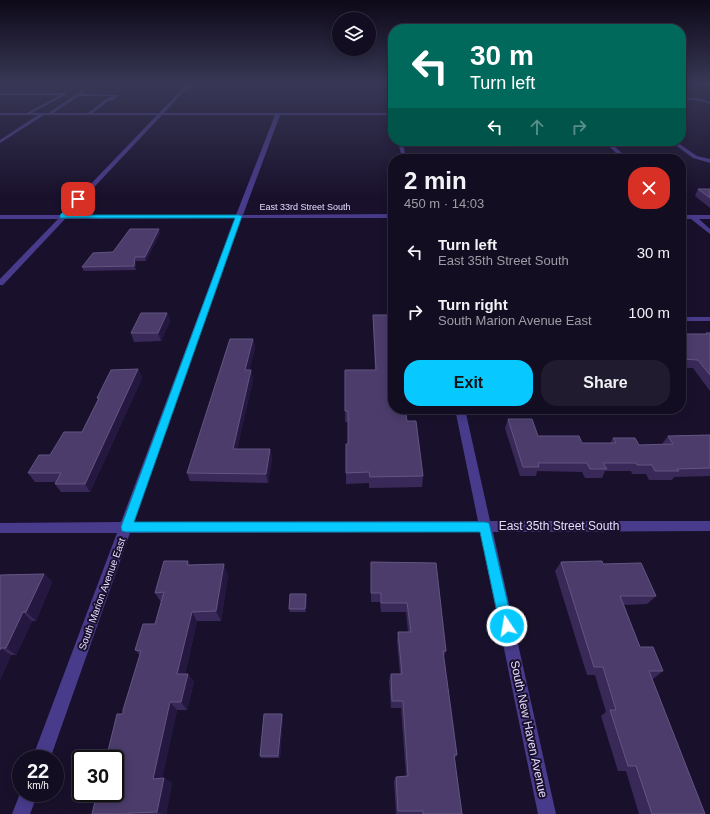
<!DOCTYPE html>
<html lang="en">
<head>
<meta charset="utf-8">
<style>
	:root { --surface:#130d21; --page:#201b2e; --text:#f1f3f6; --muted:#9d9ca5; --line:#322d3f; --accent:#07c8ff }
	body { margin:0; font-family:Helvetica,sans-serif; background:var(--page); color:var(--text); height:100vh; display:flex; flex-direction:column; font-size:15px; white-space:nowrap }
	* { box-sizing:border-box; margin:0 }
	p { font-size:13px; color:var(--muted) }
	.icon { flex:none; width:22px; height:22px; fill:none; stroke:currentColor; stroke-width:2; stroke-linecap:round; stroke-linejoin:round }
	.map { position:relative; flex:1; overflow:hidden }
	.panel { position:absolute; left:388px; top:154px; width:298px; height:260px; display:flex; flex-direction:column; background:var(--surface); border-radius:16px; box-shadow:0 2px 10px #0003,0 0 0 1px var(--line) }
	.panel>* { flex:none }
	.banner { position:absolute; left:388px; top:24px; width:298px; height:122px; border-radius:16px; box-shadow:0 2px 10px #0003,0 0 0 1px var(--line); background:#00695c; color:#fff; overflow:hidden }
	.controls { position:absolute; left:332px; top:12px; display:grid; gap:8px }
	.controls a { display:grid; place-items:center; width:44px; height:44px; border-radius:50%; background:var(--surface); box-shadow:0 2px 10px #0003,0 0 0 1px var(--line); font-size:20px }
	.speed { position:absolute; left:12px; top:750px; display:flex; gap:8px; font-size:20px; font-weight:700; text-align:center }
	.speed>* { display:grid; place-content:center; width:52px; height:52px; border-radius:50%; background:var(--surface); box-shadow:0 2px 10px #0003,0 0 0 1px var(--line); line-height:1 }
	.speed small { font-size:10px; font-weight:400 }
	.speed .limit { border:2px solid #111; border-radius:6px; background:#fff; color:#111 }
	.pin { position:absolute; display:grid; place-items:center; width:34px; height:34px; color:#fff; margin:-17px; border-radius:8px; box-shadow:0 2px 6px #0006 }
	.me { position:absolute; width:44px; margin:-22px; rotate:348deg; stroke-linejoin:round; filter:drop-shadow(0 0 3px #0008) }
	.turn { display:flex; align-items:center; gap:14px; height:84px; padding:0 16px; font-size:18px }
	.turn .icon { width:52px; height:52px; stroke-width:2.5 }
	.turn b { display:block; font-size:28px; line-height:34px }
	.lanes { display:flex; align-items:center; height:38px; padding:0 16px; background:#0003; justify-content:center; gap:20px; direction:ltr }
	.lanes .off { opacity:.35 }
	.round { display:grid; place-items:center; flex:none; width:42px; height:42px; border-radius:16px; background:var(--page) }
	.head { display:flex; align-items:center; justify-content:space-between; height:68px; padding:0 16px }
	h1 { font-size:24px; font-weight:700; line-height:30px }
	.cta { display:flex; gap:8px; margin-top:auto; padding:8px 16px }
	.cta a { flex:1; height:46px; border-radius:16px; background:var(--accent); color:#111; font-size:16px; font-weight:700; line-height:46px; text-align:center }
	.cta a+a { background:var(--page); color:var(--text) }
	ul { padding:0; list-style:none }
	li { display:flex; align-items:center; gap:12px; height:60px; padding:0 16px }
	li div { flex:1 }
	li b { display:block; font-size:15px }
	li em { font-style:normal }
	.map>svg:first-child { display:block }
</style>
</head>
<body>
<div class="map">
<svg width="710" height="814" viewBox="0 0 710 814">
	<rect width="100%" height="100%" fill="#19112c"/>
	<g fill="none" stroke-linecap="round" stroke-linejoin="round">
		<g fill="#483b8b" fill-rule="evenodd">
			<path d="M96,83H132L130,84Z"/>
			<path d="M698,83L710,85V87L699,84Z"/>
			<path d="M83,90L86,91L82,94L119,95L114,100L108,101L90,115L87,114L106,99L114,96H79L50,115L47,114Z"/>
			<path d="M0,93H65L67,94L28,115L27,113L60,95H0Z"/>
			<path d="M681,97L701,99L710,102V104L701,101L681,99Z"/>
		</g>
		<g fill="#483b8b" fill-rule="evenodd">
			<path d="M188,83H192L164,113H393V115H280L243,215L393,214V218H241L134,522L478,521L455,409H465L490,521H710V531L493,532L556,814H538L480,532L130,533L50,759H32L117,533H0V523L121,522L235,218L65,219L3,285H0V279L58,219H0V215H61L157,115H44L0,143V140L38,115H0V113H159ZM162,115H275L236,215H68Z"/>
			<path d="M387,83H391L393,102L391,101Z"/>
			<path d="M398,141H402L406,156L538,158L540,159H402Z"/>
			<path d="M604,141H609L628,159H605L607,158H621Z"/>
			<path d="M670,141H675L697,156L710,159V163L693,158Z"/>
			<path d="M681,215H710V219H699L710,229V234L691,219H681Z"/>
			<rect x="681" y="317" width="29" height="4"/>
			<path d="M21,791V793H38L30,814H12Z"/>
		</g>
	</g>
	<g fill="#392959">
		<path d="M698,189H710V208L695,196Z"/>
		<path d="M160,233L146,261H136V270L84,271L82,267L113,252Z"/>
		<path d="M167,313L170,321L161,341L134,342L131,333Z"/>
		<path d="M373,315L423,476L422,487L369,488V483L346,484V444H348V422H345V370H375L373,326Z"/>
		<path d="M706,333H710V391L693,368H681V334H706Z"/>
		<path d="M253,339L255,348L249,370H251L253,379L237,449H270L272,458L268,483L190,481L187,473Z"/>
		<path d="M138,369L142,378L90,492H61L55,484L56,482H35L28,473L50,455L82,432L98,400L97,398Z"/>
		<path d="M554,409H576L577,410L575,415H556Z"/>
		<path d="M508,419L538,436L582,443H610L613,438L639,445L662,444L668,436L710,435V476L674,477L672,480H649L646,474H632L631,471H605L602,478H585L582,472L537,471L536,476H520L505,428Z"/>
		<path d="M188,561L190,565L228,575L221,621H197L185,674H188L194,682L187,710H177L162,778H164L172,783L166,814H92L123,714L140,655L135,650L155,624L161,602L155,593Z"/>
		<path d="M371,562L436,563L446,651L443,658L457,755L455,758L462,814H396L394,781L396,777L406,776L401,708H391L389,681L391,674H400L397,641L398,632H408L406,612H381L380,602H371Z"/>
		<path d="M561,562L603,564L656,596L647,604L624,605L640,647L663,671L653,679H652L705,814H639L626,771H618L601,716L606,712L595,675H587L555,571Z"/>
		<path d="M44,574L52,582L36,621H32L16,655H11L0,680V575Z"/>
		<path d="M306,594L307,597L306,612H290L289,609Z"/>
		<path d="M282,714L283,716L280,758H261L260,756Z"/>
	</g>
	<g fill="#241840">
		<path d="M159,229L160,233L146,261L145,257Z"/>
		<path d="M135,257L136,261V270L134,266Z"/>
		<path d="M167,313L170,321L161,341L158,333Z"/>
		<path d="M253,339L255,348L247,379L245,370Z"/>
		<path d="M138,369L142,378L90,492L85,484Z"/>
		<path d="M251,370L253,379L235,458L233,449Z"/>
		<path d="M270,449L272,458L268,483L266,474Z"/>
		<path d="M188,561L193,571L187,565Z"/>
		<path d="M224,564L228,575L221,621L216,611Z"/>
		<path d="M44,574L52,582L36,621L26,612Z"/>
		<path d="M306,594L307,597L306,612L305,609Z"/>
		<path d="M23,612L32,621L16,655L6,648Z"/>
		<path d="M192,612L197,621L183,682L177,674Z"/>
		<path d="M1,648L11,655L0,680V650Z"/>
		<path d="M188,674L194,682L187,710L181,702Z"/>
		<path d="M170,702L177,710L161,784L153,779Z"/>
		<path d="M282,714L283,716L280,758L278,756Z"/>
		<path d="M164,778L172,783L166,814H161L157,812Z"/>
	</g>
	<g fill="#4b3c6b" stroke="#635582">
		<path d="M698,189H710V198Z"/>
		<path d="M130,229H159L145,257H135L134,266L82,267L93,253L113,252Z"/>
		<path d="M141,313H167L158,333H131Z"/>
		<path d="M373,315H393V409H405L407,421H416L423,476L370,477L369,472L346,473V444H348V411H345V370H376Z"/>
		<path d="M706,333H710V375L698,360L681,359V334H707Z"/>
		<path d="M230,339H253L245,370H251L233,449H270L266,474L187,473Z"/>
		<path d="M138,369L85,484H55L61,473H28L39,455H50L64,432H82L99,398H97L111,370Z"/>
		<path d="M558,409H576L577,410H558Z"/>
		<path d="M508,419H532L538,436H579L582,443H616L613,438H635L639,445L673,444L668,436L710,435V468L677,469L679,471H655L652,465H637L636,463H603L607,469H590L587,463H538L539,467H523Z"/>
		<path d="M164,561H188L187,565L224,564L216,611L192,612L177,674H188L181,702H170L153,779L164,778L157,812L130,813V814H92L97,793H115V759H106L117,714H123V710L141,651L135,650L143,624H155L164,592L155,593Z"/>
		<path d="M602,561L603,564L641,563L656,596H620L640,647H653L663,671H649L705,814H652L636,766H628L610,710H616L603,667H594L561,562Z"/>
		<path d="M371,562L436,563L446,651H443L457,755H454L462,814H423V811H398L396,777L408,776L403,701H392L391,674H402L398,632H411L407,603H381V593H371Z"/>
		<path d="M44,574L26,612H23L6,648H1L0,650V575Z"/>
		<path d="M290,594H306L305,609H289Z"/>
		<path d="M264,714H282L278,756H260Z"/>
	</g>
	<linearGradient id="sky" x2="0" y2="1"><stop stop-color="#0e0918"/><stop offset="0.42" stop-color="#383856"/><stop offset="1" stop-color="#383856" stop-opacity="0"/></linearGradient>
	<rect width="710" height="197" fill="url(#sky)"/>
	<path fill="#07c8ff" stroke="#0582a6" d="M76,198L81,199L66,215H239L242,216L134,522H485L489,523L490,527L513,626L511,631L507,633L502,631L500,626L480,532H126L122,531L121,527L235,218H60V215Z"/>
	<g text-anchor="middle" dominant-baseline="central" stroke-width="4" stroke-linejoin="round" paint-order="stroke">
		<g font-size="9" fill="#e4dbff" stroke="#19112c">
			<text x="305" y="207">East 33rd Street South</text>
		</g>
		<g font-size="10" fill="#e4dbff" stroke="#19112c">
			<text transform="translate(102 594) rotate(-70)">South Marion Avenue East</text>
		</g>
		<g font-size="12" fill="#e4dbff" stroke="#19112c">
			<text x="559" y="526">East 35th Street South</text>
			<text transform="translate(529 729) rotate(78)">South New Haven Avenue</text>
		</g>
	</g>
</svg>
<div class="controls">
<a><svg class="icon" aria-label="layers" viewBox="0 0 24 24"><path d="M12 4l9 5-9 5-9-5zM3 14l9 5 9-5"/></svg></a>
</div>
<div class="speed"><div>22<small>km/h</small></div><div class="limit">30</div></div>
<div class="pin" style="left:78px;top:199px;background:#d93025"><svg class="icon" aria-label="arrive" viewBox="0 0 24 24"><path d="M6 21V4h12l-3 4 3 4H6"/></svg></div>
<svg class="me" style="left:507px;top:626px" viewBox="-20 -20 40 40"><circle r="17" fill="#07c8ff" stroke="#fff" stroke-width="3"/><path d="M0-11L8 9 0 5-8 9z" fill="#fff"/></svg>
<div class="banner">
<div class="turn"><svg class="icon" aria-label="left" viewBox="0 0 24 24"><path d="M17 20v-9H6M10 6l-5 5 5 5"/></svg><div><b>30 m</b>Turn left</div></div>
<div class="lanes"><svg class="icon" aria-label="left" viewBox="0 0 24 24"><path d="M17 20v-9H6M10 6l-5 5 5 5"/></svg><svg class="icon off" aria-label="ahead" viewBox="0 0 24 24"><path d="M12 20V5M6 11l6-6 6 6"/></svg><svg class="icon off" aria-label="right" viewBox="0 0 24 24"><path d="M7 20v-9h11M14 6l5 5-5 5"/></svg></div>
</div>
<section class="panel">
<div class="head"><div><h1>2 min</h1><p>450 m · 14:03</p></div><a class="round" style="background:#d93025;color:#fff"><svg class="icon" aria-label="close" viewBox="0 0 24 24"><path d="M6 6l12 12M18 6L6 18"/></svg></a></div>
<ul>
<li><svg class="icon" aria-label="left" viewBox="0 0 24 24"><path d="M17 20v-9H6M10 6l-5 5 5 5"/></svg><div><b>Turn left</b><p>East 35th Street South</p></div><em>30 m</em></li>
<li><svg class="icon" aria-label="right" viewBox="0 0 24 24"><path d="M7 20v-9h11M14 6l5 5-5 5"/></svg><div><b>Turn right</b><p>South Marion Avenue East</p></div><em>100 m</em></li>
</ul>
<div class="cta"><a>Exit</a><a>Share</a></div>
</section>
</div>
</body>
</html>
